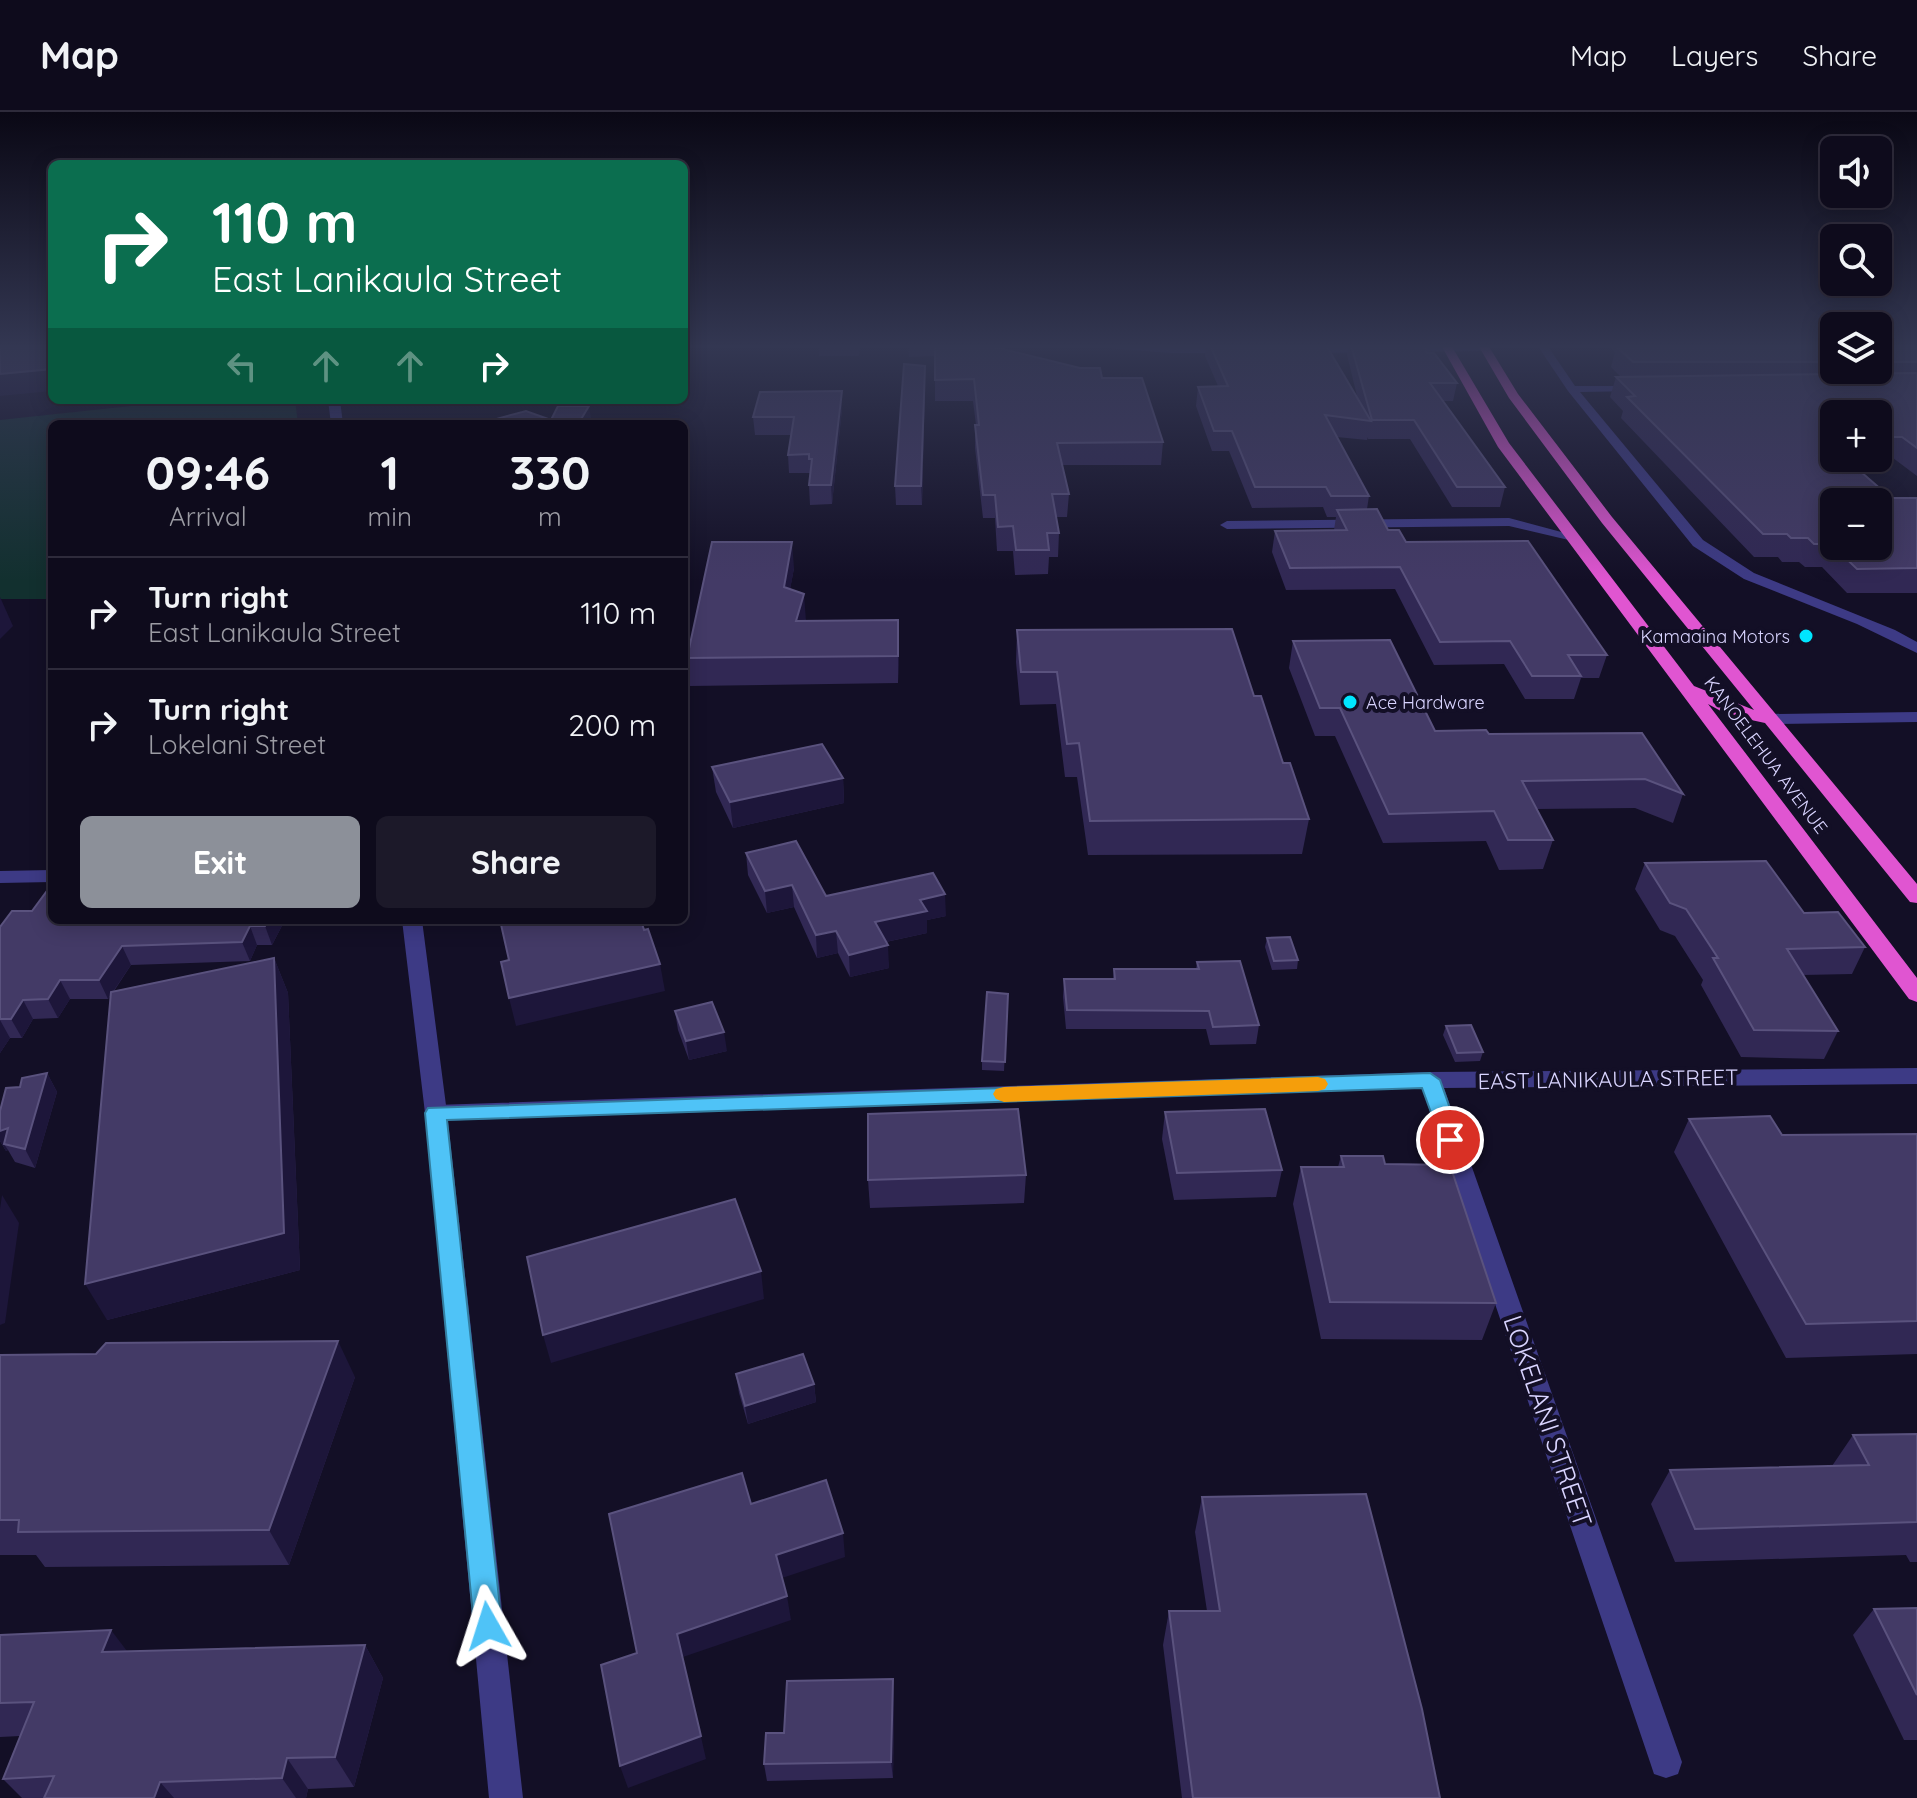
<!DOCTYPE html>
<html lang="en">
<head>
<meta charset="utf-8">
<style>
	:root { --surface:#0e0b1c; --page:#1c1929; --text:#f1f3f6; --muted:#9b9ba3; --line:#2e2b3b; --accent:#8c9099 }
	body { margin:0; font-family:Quicksand,sans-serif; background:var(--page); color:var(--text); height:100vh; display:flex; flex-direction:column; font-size:30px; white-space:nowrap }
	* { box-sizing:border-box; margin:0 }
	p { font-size:26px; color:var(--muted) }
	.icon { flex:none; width:44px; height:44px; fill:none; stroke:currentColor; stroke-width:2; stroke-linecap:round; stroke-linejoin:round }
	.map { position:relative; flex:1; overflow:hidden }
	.panel { position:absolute; left:48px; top:308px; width:640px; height:504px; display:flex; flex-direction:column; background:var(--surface); border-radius:12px; box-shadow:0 4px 20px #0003,0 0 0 2px var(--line) }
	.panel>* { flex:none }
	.banner { position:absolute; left:48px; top:48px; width:640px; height:244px; border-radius:12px; box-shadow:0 4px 20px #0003,0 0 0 2px var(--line); background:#0b6e4f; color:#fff; overflow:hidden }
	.buttons { position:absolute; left:1820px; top:24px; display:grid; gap:16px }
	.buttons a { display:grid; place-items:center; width:72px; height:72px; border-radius:12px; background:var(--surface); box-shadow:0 4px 20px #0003,0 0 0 2px var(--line); font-size:40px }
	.pin { position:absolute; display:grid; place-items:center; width:68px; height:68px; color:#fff; margin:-34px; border:4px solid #fff; border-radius:50%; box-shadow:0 2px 8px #0007 }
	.me { position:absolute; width:88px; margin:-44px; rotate:354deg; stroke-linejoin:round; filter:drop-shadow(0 0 6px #0008) }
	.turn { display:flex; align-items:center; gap:28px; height:168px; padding:0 32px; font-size:36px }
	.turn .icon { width:104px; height:104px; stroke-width:2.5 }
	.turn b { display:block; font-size:56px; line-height:68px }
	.lanes { display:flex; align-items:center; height:76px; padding:0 32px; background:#0003; justify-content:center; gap:40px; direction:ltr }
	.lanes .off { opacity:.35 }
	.eta { display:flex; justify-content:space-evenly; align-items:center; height:136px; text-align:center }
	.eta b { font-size:48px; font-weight:800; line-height:56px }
	.button { display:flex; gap:16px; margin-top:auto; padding:16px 32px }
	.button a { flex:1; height:92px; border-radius:12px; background:var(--accent); color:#fff; font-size:32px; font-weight:800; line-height:92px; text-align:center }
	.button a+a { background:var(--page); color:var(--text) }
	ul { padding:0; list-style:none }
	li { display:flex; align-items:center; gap:24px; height:112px; padding:0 32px; border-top:2px solid var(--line) }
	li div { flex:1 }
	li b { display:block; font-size:30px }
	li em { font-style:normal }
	header { display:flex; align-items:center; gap:48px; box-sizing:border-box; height:112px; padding:0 40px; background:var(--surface); border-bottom:2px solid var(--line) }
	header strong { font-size:38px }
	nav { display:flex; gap:44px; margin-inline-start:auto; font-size:28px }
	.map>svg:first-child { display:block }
</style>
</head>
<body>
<header>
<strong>Map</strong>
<nav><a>Map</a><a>Layers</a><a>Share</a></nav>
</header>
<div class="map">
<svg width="1917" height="1686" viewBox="0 0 1917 1686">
	<rect width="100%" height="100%" fill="#130f26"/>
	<path fill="#12302f" d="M187,288H295L298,312H52V487H0V308Z"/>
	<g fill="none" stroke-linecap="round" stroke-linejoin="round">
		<g fill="#3d3a85" fill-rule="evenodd">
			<path d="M1103,233L1231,235L1236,238L1231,241H1171L1108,236Z"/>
			<path d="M1537,233H1547L1575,274H1641L1643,276L1637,279L1580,280L1703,428L1754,461L1895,518L1917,530V541L1857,512L1744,467L1693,434L1568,279Z"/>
			<path d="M1485,234L1490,237L1489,239L1303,241L1298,238L1303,235Z"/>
			<path d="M1509,406L1580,425L1573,429L1509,414L1227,417L1220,413L1227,409Z"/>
			<path d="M52,758V770L0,771V759Z"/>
			<path d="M1917,956V972L1444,976L1682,1650L1678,1662L1666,1666L1654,1662L1650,1650L1422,976L436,1009L428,1007L425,1001L428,995L436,993L1430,960Z"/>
		</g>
		<g fill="#3d3a85" fill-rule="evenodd">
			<path d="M328,288H340L343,312H331Z"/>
			<path d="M1917,600V610L1769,612L1761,607L1769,602Z"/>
			<path d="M402,808H422L447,1001L523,1686H489L425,1001Z"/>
		</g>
		<path fill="#e055d1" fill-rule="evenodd" d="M1441,233H1451L1509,331L1694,574L1754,598L1602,411L1509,286L1478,233H1488L1518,282L1612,405L1917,772V791L1910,790L1765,611L1728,603L1708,592L1917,866V890L1909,887L1498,335Z"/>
	</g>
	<g fill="#312854" fill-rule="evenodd">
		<path d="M684,233H713L712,235L684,236Z"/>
		<path d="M819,233H860L859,244H819Z"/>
		<path d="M908,233H1043L1011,239L1102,266L1163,330L1161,353H1062L1069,382L1067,405H1056L1059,421L1058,445H1049L1048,462L1015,463L1013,439H997L995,406H983L975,336V313H976L973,289H935V244L909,245Z"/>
		<path d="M1206,233H1326L1358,288L1347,243L1349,233H1424L1427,241L1457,271L1453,289H1443L1505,375L1500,395H1452L1410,327H1368V325L1367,328L1337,325L1369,384L1367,397L1388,418L1406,430L1607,543L1599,566H1581L1574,587H1525L1504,552L1434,553L1395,477L1286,478L1272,440L1275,419L1334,418L1336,405H1327L1323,395L1252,396L1229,339H1212L1196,294L1198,275L1218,274L1205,244Z"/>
		<path d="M1608,233H1834V258H1878V233H1917V364L1893,346L1846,347L1891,386H1917V481H1847L1822,455H1805L1799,450H1782L1778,445H1754L1621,306L1623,299L1610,285L1616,265H1621L1611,255L1615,240ZM1834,302H1878V346H1834Z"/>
		<path d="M925,271L922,393H896L895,374Z"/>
		<path d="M842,279V297L832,392L810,393L809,373L810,361H789L788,343L791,323H755L753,305Z"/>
		<path d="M794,456L790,477L806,509L899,535L898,571L690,574L687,546Z"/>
		<path d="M1017,518L1254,584L1309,707L1302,742L1088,743L1077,665H1065L1056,592L1020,593L1016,550Z"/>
		<path d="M1293,529L1435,619L1489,622L1642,621L1683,682L1673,711L1635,696L1537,697L1553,728L1543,757L1499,758L1486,729L1383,731L1335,624H1315L1289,556Z"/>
		<path d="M712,655L843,666L844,691L733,716L716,680Z"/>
		<path d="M746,741L826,784L946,804L927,808V821L886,830L889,856L850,865L838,841L817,846L794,795L767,801L748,763Z"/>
		<path d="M1645,751L1804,801L1865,835L1852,862L1803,863L1838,919L1824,947L1741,945L1701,873L1703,868L1675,824L1660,818L1635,777Z"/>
		<path d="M32,799L285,808L272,833H257L250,849L131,853L114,879L274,846L288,881L300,1158L107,1208L111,883L108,887H70L58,906L33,907L22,926H10L0,941V815Z"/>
		<path d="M1267,826L1298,848L1297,857L1272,858L1265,835Z"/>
		<path d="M1197,850L1259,913L1256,932L1210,933L1206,917H1066L1063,885L1064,867H1113L1114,857H1196Z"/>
		<path d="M1008,882L1004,959L982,958V949Z"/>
		<path d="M675,899L727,939L689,948L678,918Z"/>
		<path d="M1446,914L1483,940L1480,949L1455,950L1443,923Z"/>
		<path d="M47,961L57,980L35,1056L15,1050L8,1038L6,1039L0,1029L20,975Z"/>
		<path d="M1165,1000L1282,1058L1276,1085L1174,1088L1162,1027Z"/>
		<path d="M1689,1007L1782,1023L1917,1022V1242L1786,1246L1674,1040Z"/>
		<path d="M1341,1044L1385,1052L1496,1191L1482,1228L1321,1227L1293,1092L1301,1055H1338Z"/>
		<path d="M1026,1063L1024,1091L870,1096L868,1068Z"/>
		<path d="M96,1242L355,1265L289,1453L45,1455L36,1443H0V1243Z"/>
		<path d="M736,1262L814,1272L816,1290L748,1312L739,1281Z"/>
		<path d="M1917,1322V1450H1910L1906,1443L1675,1450L1651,1392L1670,1358L1832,1354L1853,1323Z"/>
		<path d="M1202,1385L1440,1686H1182L1163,1533L1169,1499H1207L1195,1420Z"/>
		<path d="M1917,1496V1628H1904L1853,1523L1874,1497Z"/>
		<path d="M0,1523L127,1539L365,1533L383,1566L354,1675L308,1677L306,1686H22L3,1667L20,1624L0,1625Z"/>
		<path d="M894,1584L893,1666L767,1669L764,1652L784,1621Z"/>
	</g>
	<g fill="#1d163a">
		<path d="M965,233H1043L964,248Z"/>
		<path d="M925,254V271L922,393L921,374Z"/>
		<path d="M52,257V279L0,284V262Z"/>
		<path d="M842,279V297L832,392L831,373Z"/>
		<path d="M589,294L592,312H580V309Z"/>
		<path d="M792,430L794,456L786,501L784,475Z"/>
		<path d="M804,482L806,509H796Z"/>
		<path d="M0,485L13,514L0,527Z"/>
		<path d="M898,508L899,535L898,571Z"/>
		<path d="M843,666L844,691L733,716L730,690Z"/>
		<path d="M792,773L794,795L767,801L765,779Z"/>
		<path d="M945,782L946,804L927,808V821L876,832L875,810L920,788Z"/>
		<path d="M268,808H285L272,833L265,814Z"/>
		<path d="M250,814L257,833L250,849L242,830Z"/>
		<path d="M836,819L838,841L817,846L816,823Z"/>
		<path d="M888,833L889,856L850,865L849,843Z"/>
		<path d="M122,834L131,853L108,887L99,868Z"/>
		<path d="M274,846L288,881L300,1158L107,1208L85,1172Z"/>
		<path d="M660,852L665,879L516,914L509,886Z"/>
		<path d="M60,868L70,887L58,906L48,887Z"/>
		<path d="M23,888L33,907L22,926L11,907Z"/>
		<path d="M0,908L10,926L0,941Z"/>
		<path d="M724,920L727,939L689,948L686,929Z"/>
		<path d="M47,961L57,980L35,1056L25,1037Z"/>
		<path d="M8,1016L4,1032L8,1038L6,1039L0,1029V1019Z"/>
		<path d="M2,1083L19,1111L5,1211L0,1213V1097Z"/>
		<path d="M761,1159L764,1187L551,1251L543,1223Z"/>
		<path d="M338,1229L355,1265L289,1453L269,1418Z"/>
		<path d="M814,1272L816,1290L748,1312L745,1294Z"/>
		<path d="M843,1421L845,1445L779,1467L776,1443Z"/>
		<path d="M787,1484L791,1508L683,1545L706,1647L628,1676L620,1654L677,1522Z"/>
		<path d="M111,1518L136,1551L102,1540Z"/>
		<path d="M365,1533L383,1566L354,1675L335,1645Z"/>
		<path d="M893,1567L894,1584L893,1666L891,1650Z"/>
		<path d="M287,1646L308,1677L306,1686H296L282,1666Z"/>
		<path d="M160,1670L174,1686H154Z"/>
	</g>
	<g fill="#433a66" stroke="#5a527e" stroke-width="2" fill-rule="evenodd">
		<path d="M0,233H52V257L0,262Z"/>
		<path d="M935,233H986L1080,256H1100L1102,266H1142L1163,330L1057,331L1069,382H1052L1059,421H1047L1049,438H1016L1013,414L998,415L995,383H983L975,313H979L974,267L935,268Z"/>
		<path d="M1210,233H1326L1371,309L1325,303L1369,384H1331L1326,375H1255L1232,319H1214L1198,275L1228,274Z"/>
		<path d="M1351,233H1424L1427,241H1434L1457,271H1430L1505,375H1457L1414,308H1372Z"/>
		<path d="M1634,233H1834V250H1633L1617,235H1637Z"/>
		<rect x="1878" y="233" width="39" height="17"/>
		<path d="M904,252L925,254L921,374H895Z"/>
		<path d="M1917,261V336L1902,325H1878V302H1834V325H1821L1834,336V346H1845L1891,386H1917V456L1857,457L1831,432H1814L1808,426H1791L1787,422H1763L1627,285L1635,284L1616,265ZM1834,390H1878V434H1834Z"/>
		<path d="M842,279L831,373H809L812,347H809V342L788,343L794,305H753L760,280Z"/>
		<path d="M558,294H589L580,309H592L591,312H493L496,307L526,299L551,308Z"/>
		<path d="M1377,397L1388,418H1399L1406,430L1528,429L1607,543H1568L1581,564H1532L1510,529L1440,530L1400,455L1290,456L1275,419L1347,418L1337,398Z"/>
		<path d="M712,430H792L784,475L804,482L796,509L898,508V544L687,546Z"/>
		<path d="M1232,517L1254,584H1261L1283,651H1290L1309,707L1090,709L1079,631L1067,632L1057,560H1021L1017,518Z"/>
		<path d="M1390,528L1435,619L1486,618L1489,622L1642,621L1683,682L1645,667L1522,669L1553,728H1508L1494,699L1389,702L1340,596H1320L1293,529Z"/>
		<path d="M822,632L843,666L730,690L712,655Z"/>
		<path d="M796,729L826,784L933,761L945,782L920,788L927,799L875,810L888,833L849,843L836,819L816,823L792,773L765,779L746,741Z"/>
		<path d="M1766,749L1804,801L1838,800L1865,835L1787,837L1838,919L1754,918L1713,846H1718L1686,797L1670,791L1645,751Z"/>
		<path d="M52,772V808H268L265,814H250L242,830L122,834L99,868H60L48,887L23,888L11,907H0V815L12,799H32Z"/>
		<path d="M500,808H641L644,818L648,817L660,852L509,886L501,850L509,848Z"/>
		<path d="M1290,825L1298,848L1274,849L1267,826Z"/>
		<path d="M274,846L284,1121L85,1172L111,880Z"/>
		<path d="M1240,849L1259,913L1213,915L1209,899L1067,898L1064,867H1115L1114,857H1199L1197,850Z"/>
		<path d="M987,880L1008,882L1005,950L982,949Z"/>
		<path d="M712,890L724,920L686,929L675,899Z"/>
		<path d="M1471,913L1483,940L1457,941L1446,914Z"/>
		<path d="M47,961L25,1037L4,1032L8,1016L0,1019V999L6,976L20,975L22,966Z"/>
		<path d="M1018,997L1026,1063L868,1068V1002Z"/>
		<path d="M1265,997L1282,1058L1177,1061L1165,1000Z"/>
		<path d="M1770,1004L1782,1023L1917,1022V1209L1806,1212L1689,1007Z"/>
		<path d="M1341,1044H1383L1385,1052L1450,1053L1496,1191L1330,1190L1301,1055H1344Z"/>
		<path d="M735,1087L761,1159L543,1223L527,1145Z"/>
		<path d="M338,1229L269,1418L18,1420L19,1408H0V1243L96,1242L106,1231Z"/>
		<path d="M803,1242L814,1272L745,1294L736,1262Z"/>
		<path d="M1917,1322V1410L1695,1417L1670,1358L1869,1353L1853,1323Z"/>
		<path d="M742,1361L751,1392L826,1368L843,1421L776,1443L787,1484L677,1522L701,1624L620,1654L601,1553L637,1541L609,1402Z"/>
		<path d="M1366,1382L1422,1597L1440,1686H1193L1169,1499H1220L1202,1385Z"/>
		<path d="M1917,1496V1583L1874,1497Z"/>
		<path d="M111,1518L102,1540L365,1533L335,1645L287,1646L282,1666L160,1670L154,1686H44L54,1664L3,1667L34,1590L0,1591V1523Z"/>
		<path d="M893,1567L891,1650L764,1652L766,1621H784L787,1569Z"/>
	</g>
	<linearGradient id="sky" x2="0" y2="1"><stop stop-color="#0a0815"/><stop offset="0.5" stop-color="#333752"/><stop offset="1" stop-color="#333752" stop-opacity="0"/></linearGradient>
	<rect width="1917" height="469" fill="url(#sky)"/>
	<path fill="#4fc3f7" stroke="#337fa1" stroke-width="2" d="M1430,961L1440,968L1461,1028L1458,1033H1443L1422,976L447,1008L502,1514L498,1524L488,1528L478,1524L474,1514L425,1001L428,996Z"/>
	<path fill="#f59e0b" d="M1318,965L1325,967L1328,972L1325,977L1318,979L1004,990L996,987L993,982L996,977L1004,975Z"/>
	<g fill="#00e5ff" stroke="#130f26" stroke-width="3">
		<circle cx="1806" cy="524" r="8"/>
		<circle cx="1350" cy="590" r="8"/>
	</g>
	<g text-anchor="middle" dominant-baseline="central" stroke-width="8" stroke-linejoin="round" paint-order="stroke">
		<g font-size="18" fill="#d9d4ff" stroke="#130f26" text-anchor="end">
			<text x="1790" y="524">Kamaaina Motors</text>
			<text x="1366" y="590" text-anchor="start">Ace Hardware</text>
		</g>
		<g font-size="18" fill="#d9d4ff" stroke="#130f26">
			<text transform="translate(1766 643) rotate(53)">KANOELEHUA AVENUE</text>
		</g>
		<g font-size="22" fill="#d9d4ff" stroke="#130f26">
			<text transform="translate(1608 967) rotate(-1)">EAST LANIKAULA STREET</text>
		</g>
		<g font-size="26" fill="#d9d4ff" stroke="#130f26">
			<text transform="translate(1548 1309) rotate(71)">LOKELANI STREET</text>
		</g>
	</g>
</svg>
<div class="buttons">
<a><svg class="icon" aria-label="sound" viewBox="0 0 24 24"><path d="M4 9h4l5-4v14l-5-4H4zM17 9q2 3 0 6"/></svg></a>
<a><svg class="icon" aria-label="search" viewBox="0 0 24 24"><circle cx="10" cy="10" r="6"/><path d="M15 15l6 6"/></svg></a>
<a><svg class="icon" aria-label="layers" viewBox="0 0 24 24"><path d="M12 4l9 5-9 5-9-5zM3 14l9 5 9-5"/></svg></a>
<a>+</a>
<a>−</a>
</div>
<div class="pin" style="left:1450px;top:1028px;background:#d93025"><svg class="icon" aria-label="arrive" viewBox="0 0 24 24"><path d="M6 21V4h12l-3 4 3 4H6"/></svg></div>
<svg class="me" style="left:488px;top:1514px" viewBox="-20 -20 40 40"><path d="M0-17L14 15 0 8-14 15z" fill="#4fc3f7" stroke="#fff" stroke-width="4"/></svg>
<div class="banner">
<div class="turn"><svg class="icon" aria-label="right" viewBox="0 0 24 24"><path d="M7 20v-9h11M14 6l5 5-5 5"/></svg><div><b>110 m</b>East Lanikaula Street</div></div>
<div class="lanes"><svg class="icon off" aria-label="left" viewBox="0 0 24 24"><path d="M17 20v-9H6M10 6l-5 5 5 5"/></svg><svg class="icon off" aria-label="ahead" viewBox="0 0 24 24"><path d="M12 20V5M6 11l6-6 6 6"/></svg><svg class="icon off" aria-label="ahead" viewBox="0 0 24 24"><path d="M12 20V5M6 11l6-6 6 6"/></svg><svg class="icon" aria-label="right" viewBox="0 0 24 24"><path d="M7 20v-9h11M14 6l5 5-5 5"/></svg></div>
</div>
<section class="panel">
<div class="eta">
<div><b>09:46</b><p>Arrival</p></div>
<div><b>1</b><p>min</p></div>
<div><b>330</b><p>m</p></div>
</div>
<ul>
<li><svg class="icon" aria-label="right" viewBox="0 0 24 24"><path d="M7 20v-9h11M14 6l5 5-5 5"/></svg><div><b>Turn right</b><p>East Lanikaula Street</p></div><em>110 m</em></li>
<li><svg class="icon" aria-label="right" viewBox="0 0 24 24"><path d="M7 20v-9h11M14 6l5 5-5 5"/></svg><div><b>Turn right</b><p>Lokelani Street</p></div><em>200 m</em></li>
</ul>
<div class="button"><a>Exit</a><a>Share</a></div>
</section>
</div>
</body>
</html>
